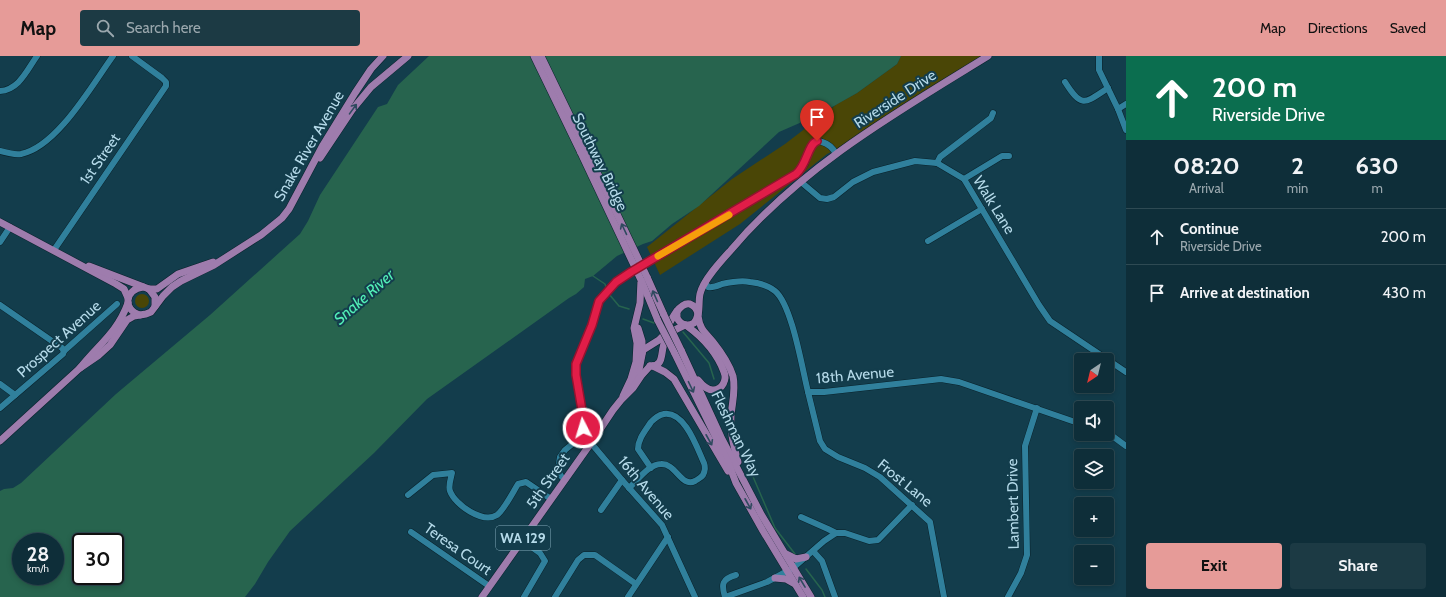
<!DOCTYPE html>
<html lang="en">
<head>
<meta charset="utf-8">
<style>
	:root { --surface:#0e2e39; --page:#1c3a44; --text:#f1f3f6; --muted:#9ba8ae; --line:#2e4a53; --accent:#e69b98 }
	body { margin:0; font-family:Cabin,sans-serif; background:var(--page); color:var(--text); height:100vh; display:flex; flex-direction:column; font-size:15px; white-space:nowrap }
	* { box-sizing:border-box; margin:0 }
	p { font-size:13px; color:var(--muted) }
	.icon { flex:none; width:22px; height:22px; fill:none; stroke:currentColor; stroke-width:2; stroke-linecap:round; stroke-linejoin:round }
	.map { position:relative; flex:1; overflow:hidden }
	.details { display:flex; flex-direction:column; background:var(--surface); width:320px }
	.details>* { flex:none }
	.banner { background:#0b6e4f; color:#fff; overflow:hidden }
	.needle { width:26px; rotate:215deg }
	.buttons { position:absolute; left:1074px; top:297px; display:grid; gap:8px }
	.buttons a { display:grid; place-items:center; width:40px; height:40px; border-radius:4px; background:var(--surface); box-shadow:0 2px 6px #0003,0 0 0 1px var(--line); font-size:20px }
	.speed { position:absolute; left:12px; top:477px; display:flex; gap:8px; font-size:20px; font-weight:700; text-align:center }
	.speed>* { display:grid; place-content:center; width:52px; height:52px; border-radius:50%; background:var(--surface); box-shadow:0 2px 6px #0003,0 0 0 1px var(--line); line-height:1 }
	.speed small { font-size:10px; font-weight:400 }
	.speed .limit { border:2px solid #111; border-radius:6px; background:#fff; color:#111 }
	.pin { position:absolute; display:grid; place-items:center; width:34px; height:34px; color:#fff; margin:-41px -17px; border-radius:50% 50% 50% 0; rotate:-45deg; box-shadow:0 0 4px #0007 }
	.pin .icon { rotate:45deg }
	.me { position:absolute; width:44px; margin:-22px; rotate:355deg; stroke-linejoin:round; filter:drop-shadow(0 0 3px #0008) }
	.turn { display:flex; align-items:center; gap:14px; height:84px; padding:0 20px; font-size:18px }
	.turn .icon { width:52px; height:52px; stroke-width:2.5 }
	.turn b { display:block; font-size:28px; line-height:34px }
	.eta { display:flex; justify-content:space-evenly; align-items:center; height:68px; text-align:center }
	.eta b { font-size:24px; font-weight:700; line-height:28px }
	.button { display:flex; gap:8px; margin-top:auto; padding:8px 20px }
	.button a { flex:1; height:46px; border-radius:4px; background:var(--accent); color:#111; font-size:16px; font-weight:700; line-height:46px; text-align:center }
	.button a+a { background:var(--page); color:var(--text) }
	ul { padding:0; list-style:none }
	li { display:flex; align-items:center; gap:12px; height:56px; padding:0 20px; border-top:1px solid var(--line) }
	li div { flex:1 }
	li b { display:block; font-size:15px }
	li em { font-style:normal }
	header { display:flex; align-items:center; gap:24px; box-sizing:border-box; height:56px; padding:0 20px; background:var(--accent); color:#111 }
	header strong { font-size:19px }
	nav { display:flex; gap:22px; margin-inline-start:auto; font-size:14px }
	.search { width:280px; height:36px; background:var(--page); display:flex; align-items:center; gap:10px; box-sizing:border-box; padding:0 14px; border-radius:4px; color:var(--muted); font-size:15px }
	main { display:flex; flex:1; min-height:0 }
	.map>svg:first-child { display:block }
</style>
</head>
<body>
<header>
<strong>Map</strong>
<div class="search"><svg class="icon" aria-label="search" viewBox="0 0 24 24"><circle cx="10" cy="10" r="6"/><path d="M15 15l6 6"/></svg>Search here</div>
<nav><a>Map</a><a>Directions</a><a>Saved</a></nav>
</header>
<main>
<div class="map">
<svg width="1126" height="541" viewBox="0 0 1126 541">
	<rect width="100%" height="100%" fill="#133d4c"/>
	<g fill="#4a4606">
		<path d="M901,0H981L837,93L827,98L740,168L660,219L647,191L732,123L785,88L837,48L857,37L897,8Z"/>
		<circle cx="142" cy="245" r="7"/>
	</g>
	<path fill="#27644e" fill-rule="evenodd" d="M429,0H901L897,8L857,37L818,59L779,76L699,150L672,168L652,185L643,188L617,200L593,220L585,223L584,231L576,238L569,242L427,343L374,397L290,475L268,506L255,528L245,541H0V435L4,433L13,432L21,427L116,338L210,259L300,178L308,165L320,139L378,51L387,48L398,29ZM21,486H55V520H21ZM81,486H115V520H81Z"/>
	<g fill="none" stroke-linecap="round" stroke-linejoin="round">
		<g stroke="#27644e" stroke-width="1.5">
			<path d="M593,220L605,228L607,234"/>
			<path d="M609,238L619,250L629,253"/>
			<path d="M643,263L654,267"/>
			<path d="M683,276L709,307L714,323"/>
			<path d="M720,341L728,374"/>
			<path d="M747,400L751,416L775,472L795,498"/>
			<path d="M806,513L822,534L825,541"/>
		</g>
		<defs>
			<g id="minor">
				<path d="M1099,0V14L1118,53L1126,74"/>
				<path d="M1065,26C1082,53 1085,47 1108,32"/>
				<path d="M0,35C19,34 27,14 37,0"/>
				<path d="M1118,53L1126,48"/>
				<path d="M0,95C7,97 14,99 21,98C57,91 92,29 113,0"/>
				<path d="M937,107L940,101L991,62L993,57"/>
				<path d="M964,123L1002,100H1009"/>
				<path d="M801,126L820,142L827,143L834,141L853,126L873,116L915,105L937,107L964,123L1039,249L1050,265L1126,316"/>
				<path d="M928,185L982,153"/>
				<path d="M0,186L10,171"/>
				<path d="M54,194L166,30V26L162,22L132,0"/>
				<path d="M705,226L708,231C713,232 717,230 722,228C731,226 741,224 750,226C759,227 768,229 775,235C792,249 802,312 808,336H824L941,323L959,326L1081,368"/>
				<path d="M0,249L62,292L64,295"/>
				<path d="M0,328L15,339"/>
				<path d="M808,336L820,385L825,393L838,401L865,412L880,421L930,466L944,541"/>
				<path d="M0,352L63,298L64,295L117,248"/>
				<path d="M1107,377L1111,379L1126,390"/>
				<path d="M591,387L622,424L662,469L695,541"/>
				<path d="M565,424L561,420L558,414L560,401L565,394L576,385L583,372L580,339L576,319V309L592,269L599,245L616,227L631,216L796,118C800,115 803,112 805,108C809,99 809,81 822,86C829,88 833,92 836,98"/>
				<path d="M629,432C638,424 649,408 661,408C676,407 681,432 695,425C698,423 701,422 703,419C705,415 706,412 704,407C697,392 685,355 664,358C658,359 655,362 651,366C645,375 638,383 638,393L651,412"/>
				<path d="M408,439L433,419L452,417C451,422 448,430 450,435C455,449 483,468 497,459C504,454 513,436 518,428L526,426L551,443"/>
				<path d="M601,454L622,424"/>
				<path d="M801,461L828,473L836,477"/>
				<path d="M411,476L489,530"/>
				<path d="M522,484L540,497L545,505L524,541"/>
				<path d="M813,495L822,505L835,541"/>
				<path d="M555,541L578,504L584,499H595L636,528"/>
				<path d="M628,541L668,481"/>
				<path d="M725,541L767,526L793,512L824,485L836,477H845L869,485L878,484L912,449"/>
				<path d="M725,541C721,528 722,523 736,519"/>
				<path d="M1008,541L1021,517L1027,499L1025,390L1037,352"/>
			</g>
			<g id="major">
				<path d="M534,0L581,97"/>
				<path d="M541,0L586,93"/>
				<path d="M320,102L352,54L371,31L408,0"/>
				<path d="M0,166L116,228L124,233L128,242"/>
				<path d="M89,210L149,233L155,241V250"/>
				<path d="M647,221L664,259"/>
				<path d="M642,226L658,265"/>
				<path d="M149,233H157L178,218L213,206"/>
				<path d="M677,255V262C681,269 687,271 694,267C701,259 698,247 700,238C703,224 721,205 731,194C801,111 897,56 988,0"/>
				<path d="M140,259C122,254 125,233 143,231"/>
				<path d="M698,260C700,274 705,276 713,286C721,296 729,308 733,320C736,334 732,347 731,360C730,376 734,391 738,406"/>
				<path d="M687,270C702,281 717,297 724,316C727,323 723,334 713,334C707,334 702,329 698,324"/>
				<path d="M638,272L642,285V297"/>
				<path d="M681,294L721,381L761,458L811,541"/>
				<path d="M674,296L728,406L736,427L763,475L803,541"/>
				<path d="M650,310C665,311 660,295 665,285C669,276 676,273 685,269"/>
				<path d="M653,310L665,316L674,323L728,415"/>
				<path d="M80,312L99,299L110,289L127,264L134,260L146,258L151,256L163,240L172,231L181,225L214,209L261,179L282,162L289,153L323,89L355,37L371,13L383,0"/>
				<path d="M634,324L639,314L643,294L659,284L663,280C668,271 678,245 690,248C695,250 697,253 698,258"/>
				<path d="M623,340L631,323L636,306L637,287L634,272L640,247L641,224"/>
				<path d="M0,385L80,312C99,288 117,277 128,247"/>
				<path d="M786,498L796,503L806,501"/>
				<path d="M775,522L786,523L793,527"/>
				<path d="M482,541L591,387L613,354L621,344L633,332L641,320L650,310"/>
			</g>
		</defs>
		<use href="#minor" stroke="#09222b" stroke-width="7"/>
		<use href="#major" stroke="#09222b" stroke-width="8"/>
		<use href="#minor" stroke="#30809c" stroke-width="6"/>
		<use href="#major" stroke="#9e7cad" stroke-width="7"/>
		<defs>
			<g id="major-bridge">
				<path d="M586,93L647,221"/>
				<path d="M581,97L641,224"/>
				<path d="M664,259L681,294"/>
				<path d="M658,265L674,296"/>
			</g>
		</defs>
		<use href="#major-bridge" stroke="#09222b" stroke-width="8" stroke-linecap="butt"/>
		<use href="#major-bridge" stroke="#9e7cad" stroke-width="7"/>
	</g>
	<defs><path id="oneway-shaft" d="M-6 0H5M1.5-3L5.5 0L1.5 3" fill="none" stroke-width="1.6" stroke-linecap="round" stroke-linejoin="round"/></defs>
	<g stroke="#2f4a5f">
		<use href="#oneway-shaft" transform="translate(353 53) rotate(-54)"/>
		<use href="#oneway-shaft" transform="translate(624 173) rotate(-115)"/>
		<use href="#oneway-shaft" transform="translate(655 240) rotate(-114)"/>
		<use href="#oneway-shaft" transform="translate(691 331) rotate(64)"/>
		<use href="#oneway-shaft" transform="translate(709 384) rotate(61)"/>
		<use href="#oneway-shaft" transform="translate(748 448) rotate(61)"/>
		<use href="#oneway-shaft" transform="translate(802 526) rotate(-121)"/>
	</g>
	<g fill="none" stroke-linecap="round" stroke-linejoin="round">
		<defs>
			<path id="route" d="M583,372L584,366L576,319V308L592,269L599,245L616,226L631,216L796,118C807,109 808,88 817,85"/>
		</defs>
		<use href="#route" stroke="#92132f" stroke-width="10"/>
		<use href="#route" stroke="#e11d48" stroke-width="7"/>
		<path stroke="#f59e0b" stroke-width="7" d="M658,200L729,159"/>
	</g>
	<g text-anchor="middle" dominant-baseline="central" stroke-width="4" stroke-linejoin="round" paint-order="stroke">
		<rect fill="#133d4c" stroke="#84abba" stroke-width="1" x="496" y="470" width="54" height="24" rx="3"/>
		<g font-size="14" font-weight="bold" fill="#b5dae9">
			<text x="523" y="482">WA 129</text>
		</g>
		<g font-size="15" fill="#b5dae9" stroke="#133d4c">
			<text transform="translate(895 43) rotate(-33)">Riverside Drive</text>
			<text transform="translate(309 90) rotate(-60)">Snake River Avenue</text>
			<text transform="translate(100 103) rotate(-55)">1st Street</text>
			<text transform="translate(600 106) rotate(64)">Southway Bridge</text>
			<text transform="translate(994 149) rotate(58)">Walk Lane</text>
			<text transform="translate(59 283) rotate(-42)">Prospect Avenue</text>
			<text transform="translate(855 319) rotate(-5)">18th Avenue</text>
			<text transform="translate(736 378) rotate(64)">Fleshman Way</text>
			<text transform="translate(548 425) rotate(-55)">5th Street</text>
			<text transform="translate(905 427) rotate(39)">Frost Lane</text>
			<text transform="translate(646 432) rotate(50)">16th Avenue</text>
			<text transform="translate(1013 448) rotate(-91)">Lambert Drive</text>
			<text transform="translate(458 493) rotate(35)">Teresa Court</text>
		</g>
		<g font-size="16" font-style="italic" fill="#52efb7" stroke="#133d4c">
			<text transform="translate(364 241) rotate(-41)">Snake River</text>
		</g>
	</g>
</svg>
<div class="buttons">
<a><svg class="needle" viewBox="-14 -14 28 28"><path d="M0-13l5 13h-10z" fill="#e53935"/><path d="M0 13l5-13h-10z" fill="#9ba8ae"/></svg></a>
<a><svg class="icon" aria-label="sound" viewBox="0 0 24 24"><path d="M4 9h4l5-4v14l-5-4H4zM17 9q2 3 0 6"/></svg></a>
<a><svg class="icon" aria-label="layers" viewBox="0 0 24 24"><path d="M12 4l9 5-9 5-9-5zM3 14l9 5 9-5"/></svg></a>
<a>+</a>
<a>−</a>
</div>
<div class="speed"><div>28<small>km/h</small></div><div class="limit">30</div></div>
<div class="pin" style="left:817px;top:85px;background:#d93025"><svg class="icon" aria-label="arrive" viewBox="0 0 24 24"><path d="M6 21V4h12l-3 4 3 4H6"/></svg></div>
<svg class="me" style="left:583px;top:372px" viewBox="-20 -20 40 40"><circle r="17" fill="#e11d48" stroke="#fff" stroke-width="3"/><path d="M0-11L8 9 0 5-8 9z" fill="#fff"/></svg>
</div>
<section class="details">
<div class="banner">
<div class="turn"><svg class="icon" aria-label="ahead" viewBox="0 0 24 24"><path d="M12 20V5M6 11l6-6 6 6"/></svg><div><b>200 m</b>Riverside Drive</div></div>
</div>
<div class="eta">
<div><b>08:20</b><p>Arrival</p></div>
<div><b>2</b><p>min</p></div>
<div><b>630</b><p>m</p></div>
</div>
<ul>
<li><svg class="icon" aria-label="ahead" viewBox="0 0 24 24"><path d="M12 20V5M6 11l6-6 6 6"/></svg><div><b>Continue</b><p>Riverside Drive</p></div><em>200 m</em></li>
<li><svg class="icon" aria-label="arrive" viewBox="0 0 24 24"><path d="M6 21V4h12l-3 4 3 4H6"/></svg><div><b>Arrive at destination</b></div><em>430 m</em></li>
</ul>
<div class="button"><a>Exit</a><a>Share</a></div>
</section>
</main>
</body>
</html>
